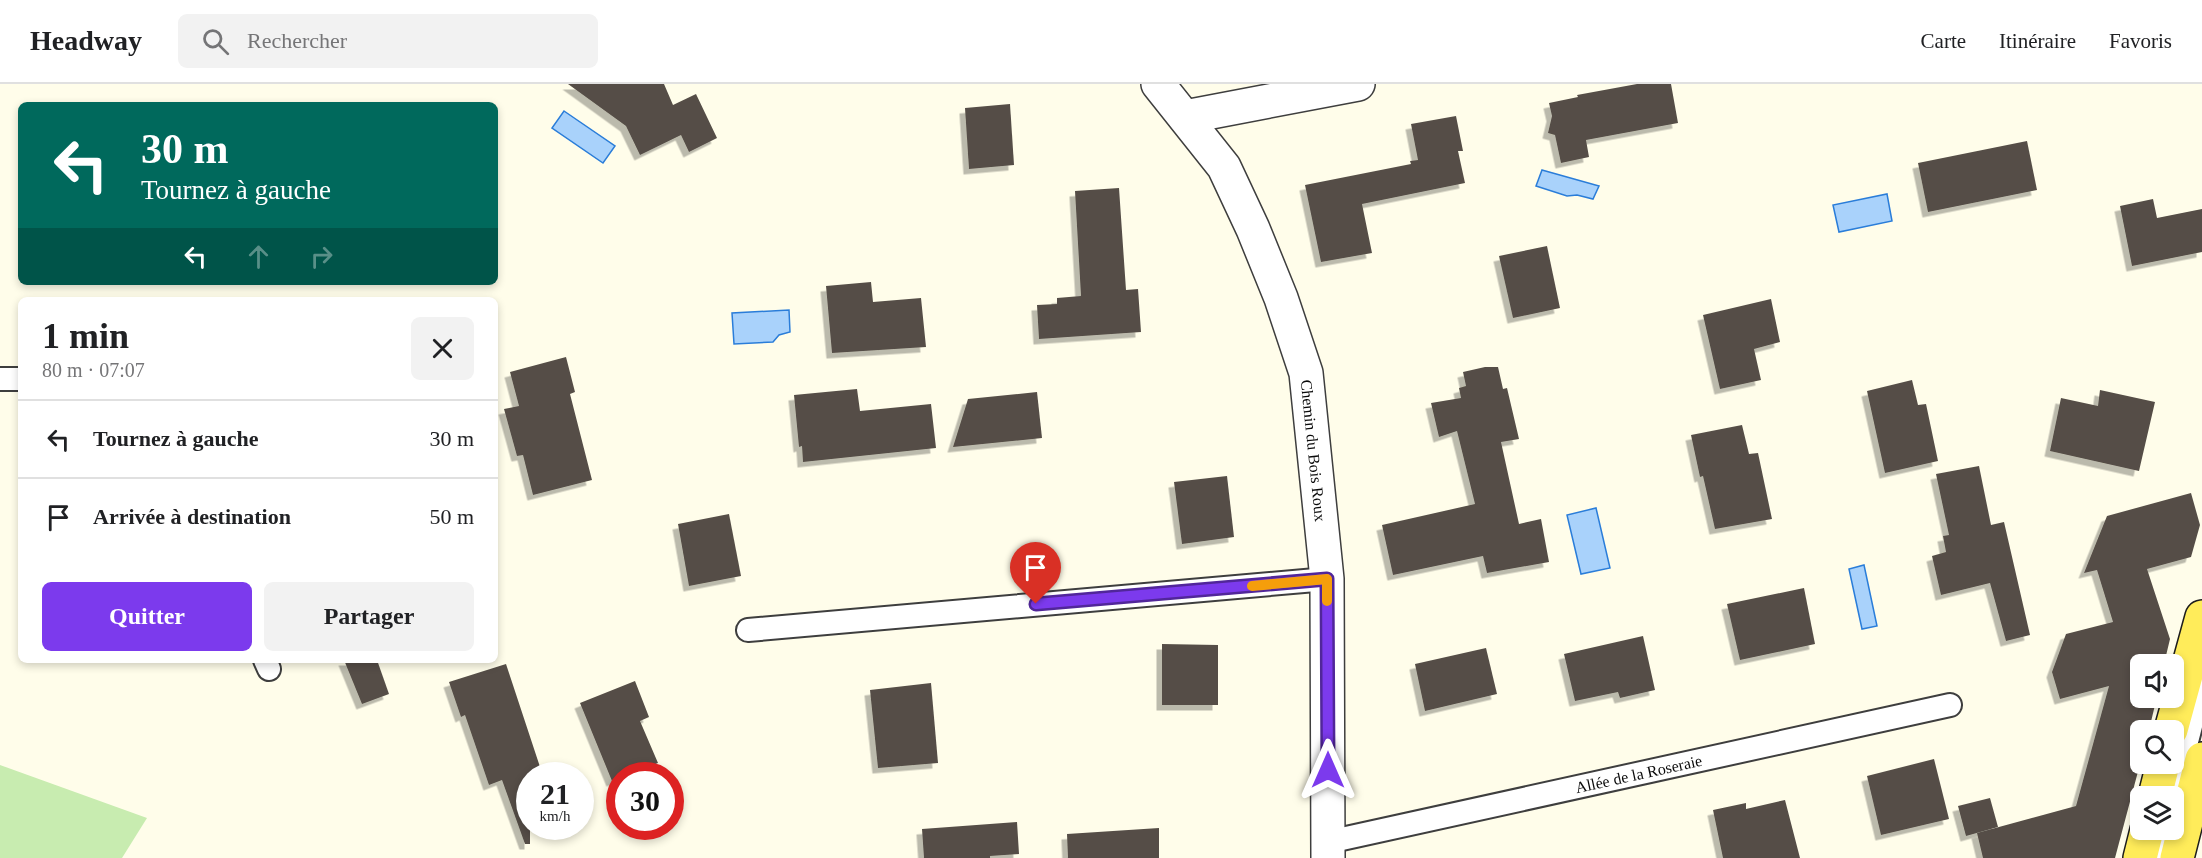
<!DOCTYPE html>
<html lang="fr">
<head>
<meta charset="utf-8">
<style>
	:root { --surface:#fff; --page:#f2f2f2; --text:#202124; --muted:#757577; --line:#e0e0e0; --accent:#7c3aed }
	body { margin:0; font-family:"Times New Roman",serif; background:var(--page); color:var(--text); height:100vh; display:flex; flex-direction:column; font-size:22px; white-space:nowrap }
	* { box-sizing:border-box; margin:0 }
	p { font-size:20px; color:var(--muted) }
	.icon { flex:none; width:33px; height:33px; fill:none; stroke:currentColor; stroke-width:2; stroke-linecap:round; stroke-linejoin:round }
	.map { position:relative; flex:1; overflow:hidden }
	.sheet { position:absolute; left:18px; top:213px; width:480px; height:366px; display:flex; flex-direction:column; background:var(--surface); border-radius:9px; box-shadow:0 3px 9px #0003 }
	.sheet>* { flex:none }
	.guide { position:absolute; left:18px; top:18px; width:480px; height:183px; border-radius:9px; box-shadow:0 3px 9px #0003; background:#00695c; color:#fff; overflow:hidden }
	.buttons { position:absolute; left:2130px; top:570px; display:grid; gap:12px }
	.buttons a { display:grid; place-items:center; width:54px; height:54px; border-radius:9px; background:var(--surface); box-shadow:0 3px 9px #0003; font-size:30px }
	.speed { position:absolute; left:516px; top:678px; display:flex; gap:12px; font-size:30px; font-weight:700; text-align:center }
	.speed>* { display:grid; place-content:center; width:78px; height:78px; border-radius:50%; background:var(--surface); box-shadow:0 3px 9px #0003; line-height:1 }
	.speed small { font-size:15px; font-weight:400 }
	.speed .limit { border:9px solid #d22; background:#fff; color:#111 }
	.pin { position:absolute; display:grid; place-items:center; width:51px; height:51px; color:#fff; margin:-62px -26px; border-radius:50% 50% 50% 0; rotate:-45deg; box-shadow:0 0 6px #0007 }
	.pin .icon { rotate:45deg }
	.me { position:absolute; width:66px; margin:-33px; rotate:0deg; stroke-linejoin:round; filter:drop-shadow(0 0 4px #0008) }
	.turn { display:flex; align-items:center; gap:21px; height:126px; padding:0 24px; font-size:27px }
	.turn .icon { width:78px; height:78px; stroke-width:2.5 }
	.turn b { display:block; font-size:42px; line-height:51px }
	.lanes { display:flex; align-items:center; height:57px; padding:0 24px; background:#0003; justify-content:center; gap:30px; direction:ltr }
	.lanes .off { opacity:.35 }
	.round { display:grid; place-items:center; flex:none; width:63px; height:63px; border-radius:9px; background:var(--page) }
	.head { display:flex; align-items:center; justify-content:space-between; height:102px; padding:0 24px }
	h1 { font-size:36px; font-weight:700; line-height:45px }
	.button { display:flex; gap:12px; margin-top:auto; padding:12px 24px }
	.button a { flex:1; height:69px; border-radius:9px; background:var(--accent); color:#fff; font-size:24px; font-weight:700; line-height:69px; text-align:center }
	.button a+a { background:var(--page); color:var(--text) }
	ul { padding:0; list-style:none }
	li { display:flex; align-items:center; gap:18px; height:78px; padding:0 24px; border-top:2px solid var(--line) }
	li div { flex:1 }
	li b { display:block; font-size:22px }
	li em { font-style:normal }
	header { display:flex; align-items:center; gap:36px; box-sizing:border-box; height:84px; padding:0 30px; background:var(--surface); border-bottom:2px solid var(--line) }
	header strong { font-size:28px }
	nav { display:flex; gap:33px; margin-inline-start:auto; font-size:21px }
	.search { width:420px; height:54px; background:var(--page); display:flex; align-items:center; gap:15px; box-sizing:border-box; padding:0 21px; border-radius:9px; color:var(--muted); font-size:22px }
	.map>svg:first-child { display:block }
</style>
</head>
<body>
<header>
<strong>Headway</strong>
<div class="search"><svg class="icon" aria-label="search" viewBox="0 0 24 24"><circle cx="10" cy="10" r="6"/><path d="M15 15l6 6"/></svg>Rechercher</div>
<nav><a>Carte</a><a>Itinéraire</a><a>Favoris</a></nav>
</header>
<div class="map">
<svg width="2202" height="774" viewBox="0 0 2202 774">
	<defs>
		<filter id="shadow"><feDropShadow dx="-5.5" dy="5.5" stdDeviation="0" flood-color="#0004"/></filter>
	</defs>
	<rect width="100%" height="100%" fill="#fffdea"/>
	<path fill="#c8ecb0" d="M0,681L147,734L122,774H0Z"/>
	<g fill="#a9d2fb" stroke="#2a7dd9" stroke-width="1.5">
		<path d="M564,27L615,62L603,79L552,44Z"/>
		<path d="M1542,86L1599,102L1593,115L1577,111L1567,112L1536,102Z"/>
		<path d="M1887,110L1892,137L1839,148L1833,121Z"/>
		<path d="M789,226L790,248L779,251L773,258L734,260L732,229Z"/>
		<path d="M1596,424L1610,484L1581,490L1567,431Z"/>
		<path d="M1864,481L1877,542L1862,545L1849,485Z"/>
	</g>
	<g fill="#554e47" filter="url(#shadow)">
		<path d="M568,0H664L673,21L696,10L717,54L689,68L681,51L640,71L626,42Z"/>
		<path d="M1637,0H1671L1678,39L1586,56L1589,73L1561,79L1555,51L1548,49L1552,32L1549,19L1578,13L1577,11Z"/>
		<path d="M1010,20L1014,81L969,85L965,24Z"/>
		<path d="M1456,32L1463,67H1458L1465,99L1362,120L1372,169L1321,178L1305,101L1411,80L1410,77L1418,76L1411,40Z"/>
		<path d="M2027,57L2037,106L1928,128L1918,79Z"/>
		<path d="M1119,104L1126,206L1138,205L1141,248L1039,255L1037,221L1057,220V214L1081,212L1075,107Z"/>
		<path d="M2153,115L2157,134L2202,125V168L2132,182L2120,122Z"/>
		<path d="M1547,162L1560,224L1513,234L1499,172Z"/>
		<path d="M871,198L873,218L921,214L926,263L832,269L826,202Z"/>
		<path d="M1771,215L1780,258L1754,265L1761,296L1720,305L1703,231Z"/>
		<path d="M566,273L575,308L570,310L592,396L533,411L523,371L517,372L504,325L519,322L510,288Z"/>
		<path d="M1485,283H1498L1503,305L1507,304L1519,355L1501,358L1519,440L1541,435L1549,478L1487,489L1483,472L1393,491L1382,441L1475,420L1457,347L1439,353L1431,319L1461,314L1459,304L1466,302L1463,288Z"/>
		<path d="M1912,296L1918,321L1926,320L1938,377L1885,389L1867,307Z"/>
		<path d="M857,305L860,327L931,320L936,364L803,378L802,362L799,363L794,311Z"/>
		<path d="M2100,306L2155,318L2139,387L2050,367L2061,314L2098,322Z"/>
		<path d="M1037,308L1042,354L953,363L968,315Z"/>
		<path d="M1742,341L1749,370L1758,369L1772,435L1715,445L1703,392L1700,393L1691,351Z"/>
		<path d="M1979,382L1991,441L2004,438L2030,551L2006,557L1990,499L1941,511L1932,472L1946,468L1943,452L1949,451L1936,390Z"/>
		<path d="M1227,392L1234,453L1182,460L1174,398Z"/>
		<path d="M2191,409L2200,441L2191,473L2147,485L2170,555L2164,580H2140V614H2156L2155,621L2149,646H2140V680L2115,774H1983L1977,749L2076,722L2109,602L2060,615L2052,588L2066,550L2113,538L2097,486L2084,489L2107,432Z"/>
		<path d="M729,430L741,492L689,502L678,440Z"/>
		<path d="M1804,504L1815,560L1740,576L1727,520Z"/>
		<path d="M1643,552L1655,606L1620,614L1618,608L1575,617L1564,570Z"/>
		<path d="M1162,560L1218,561V621H1162Z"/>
		<path d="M1486,564L1497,610L1425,627L1415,580Z"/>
		<path d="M344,576H377L389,610L362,620Z"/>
		<path d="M506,580L543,692H530V760H525L502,696L489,701L465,631L461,633L449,598Z"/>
		<path d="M635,597L649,633L640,637L658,679L625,692H620V694L612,697L580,619Z"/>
		<path d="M931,599L938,679L878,684L870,606Z"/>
		<path d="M1934,675L1949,735L1881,751L1867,692Z"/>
		<path d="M1990,714L1998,743L1966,752L1958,722Z"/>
		<path d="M1785,716L1800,774H1723L1713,726L1746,719V725Z"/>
		<path d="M1017,738L1019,770L990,772V774H924L922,745Z"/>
		<path d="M1159,744V774H1068L1067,750Z"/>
	</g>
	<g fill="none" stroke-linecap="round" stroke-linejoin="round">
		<defs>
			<g id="service">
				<path d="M0,295H21"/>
				<path d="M748,546L1327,495"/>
				<path d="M265,576L269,585"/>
				<path d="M2173,712L2202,599"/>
				<path id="s1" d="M1328,758L1950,621"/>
				<path d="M2157,774L2165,746"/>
			</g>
			<g id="minor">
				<path id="s2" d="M1158,0L1224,83L1253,145L1281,214L1306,289L1327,495L1328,774"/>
				<path d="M1185,33L1358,0"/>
			</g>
			<g id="primary">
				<path d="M2171,646L2202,533"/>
				<path d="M2155,712L2163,680"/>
				<path d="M2140,774L2147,746"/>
				<path d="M2177,774L2202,675"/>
			</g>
		</defs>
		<use href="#service" stroke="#3e3e3e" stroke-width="26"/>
		<use href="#minor" stroke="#3e3e3e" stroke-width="36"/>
		<use href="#primary" stroke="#1c1c1c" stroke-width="36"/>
		<use href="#service" stroke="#fff" stroke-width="22"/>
		<use href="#minor" stroke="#fff" stroke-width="33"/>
		<use href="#primary" stroke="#ffec5a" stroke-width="33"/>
	</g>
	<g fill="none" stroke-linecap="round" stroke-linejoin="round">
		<defs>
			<path id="route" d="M1036,520L1327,495L1328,686"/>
		</defs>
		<use href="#route" stroke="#51269a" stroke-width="15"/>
		<use href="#route" stroke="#7c3aed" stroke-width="10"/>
		<path stroke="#f59e0b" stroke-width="10" d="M1252,502L1327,495V517"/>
	</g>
	<g text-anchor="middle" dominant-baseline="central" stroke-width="6" stroke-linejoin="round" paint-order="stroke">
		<g font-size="16" fill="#0b0b0b" stroke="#fff">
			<text stroke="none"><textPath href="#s2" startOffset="406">Chemin du Bois Roux</textPath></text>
			<text stroke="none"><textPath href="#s1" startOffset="318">Allée de la Roseraie</textPath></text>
		</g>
	</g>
</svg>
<div class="buttons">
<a><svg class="icon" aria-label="sound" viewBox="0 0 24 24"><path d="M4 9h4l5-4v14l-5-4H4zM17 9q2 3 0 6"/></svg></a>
<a><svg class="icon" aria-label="search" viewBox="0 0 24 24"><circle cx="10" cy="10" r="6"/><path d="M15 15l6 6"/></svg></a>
<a><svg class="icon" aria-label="layers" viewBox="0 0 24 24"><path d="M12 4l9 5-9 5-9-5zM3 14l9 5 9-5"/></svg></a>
</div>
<div class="speed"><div>21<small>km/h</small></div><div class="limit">30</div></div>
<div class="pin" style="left:1036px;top:520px;background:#d93025"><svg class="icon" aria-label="arrive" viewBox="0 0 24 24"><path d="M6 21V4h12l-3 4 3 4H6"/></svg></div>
<svg class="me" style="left:1328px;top:686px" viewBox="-20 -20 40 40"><path d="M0-17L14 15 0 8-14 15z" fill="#7c3aed" stroke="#fff" stroke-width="4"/></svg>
<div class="guide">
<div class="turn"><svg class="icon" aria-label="left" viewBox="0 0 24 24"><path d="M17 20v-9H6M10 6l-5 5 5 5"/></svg><div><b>30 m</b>Tournez à gauche</div></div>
<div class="lanes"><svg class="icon" aria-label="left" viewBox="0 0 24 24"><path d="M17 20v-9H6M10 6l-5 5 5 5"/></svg><svg class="icon off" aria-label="ahead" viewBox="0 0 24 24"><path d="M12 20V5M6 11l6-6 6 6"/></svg><svg class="icon off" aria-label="right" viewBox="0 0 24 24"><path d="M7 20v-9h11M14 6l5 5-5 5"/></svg></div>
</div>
<section class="sheet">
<div class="head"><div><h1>1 min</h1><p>80 m · 07:07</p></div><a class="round"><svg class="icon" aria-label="close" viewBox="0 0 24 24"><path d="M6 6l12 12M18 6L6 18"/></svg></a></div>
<ul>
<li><svg class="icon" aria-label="left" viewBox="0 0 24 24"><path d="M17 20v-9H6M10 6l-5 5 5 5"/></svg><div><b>Tournez à gauche</b></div><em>30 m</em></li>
<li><svg class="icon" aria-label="arrive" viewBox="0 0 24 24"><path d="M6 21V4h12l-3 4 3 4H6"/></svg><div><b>Arrivée à destination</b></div><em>50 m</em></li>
</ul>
<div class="button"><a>Quitter</a><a>Partager</a></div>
</section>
</div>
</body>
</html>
